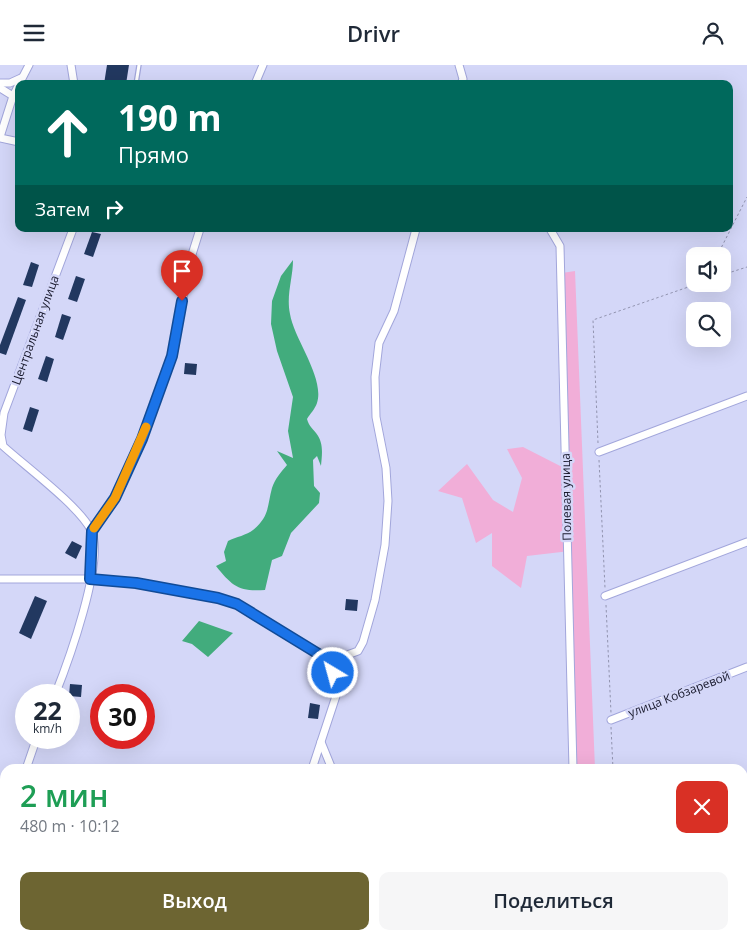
<!DOCTYPE html>
<html lang="ru">
<head>
<meta charset="utf-8">
<style>
	:root { --surface:#fff; --page:#f6f6f7; --text:#1f2937; --muted:#747a83; --accent:#6d6532 }
	body { margin:0; font-family:"Open Sans",sans-serif; background:var(--page); color:var(--text); height:100vh; display:flex; flex-direction:column; font-size:19px; white-space:nowrap }
	* { box-sizing:border-box; margin:0 }
	p { font-size:16px; color:var(--muted) }
	.icon { flex:none; width:28px; height:28px; fill:none; stroke:currentColor; stroke-width:2; stroke-linecap:round; stroke-linejoin:round }
	.map { position:relative; flex:1; overflow:hidden }
	.details { position:absolute; left:0px; top:699px; width:748px; height:176px; display:flex; flex-direction:column; background:var(--surface); border-radius:15px 15px 0 0; box-shadow:0 5px 20px #0002 }
	.details>* { flex:none }
	.hud { position:absolute; left:15px; top:15px; width:718px; height:152px; border-radius:10px; box-shadow:0 5px 20px #0002; background:#00695c; color:#fff; overflow:hidden }
	.tools { position:absolute; left:686px; top:182px; display:grid; gap:10px }
	.tools a { display:grid; place-items:center; width:45px; height:45px; border-radius:10px; background:var(--surface); box-shadow:0 5px 20px #0002; font-size:25px }
	.speed { position:absolute; left:15px; top:619px; display:flex; gap:10px; font-size:25px; font-weight:700; text-align:center }
	.speed>* { display:grid; place-content:center; width:65px; height:65px; border-radius:50%; background:var(--surface); box-shadow:0 5px 20px #0002; line-height:1 }
	.speed small { font-size:12px; font-weight:400 }
	.speed .limit { border:8px solid #d22; background:#fff; color:#111 }
	.pin { position:absolute; display:grid; place-items:center; width:42px; height:42px; color:#fff; margin:-51px -21px; border-radius:50% 50% 50% 0; rotate:-45deg; box-shadow:0 0 5px #0007 }
	.pin .icon { rotate:45deg }
	.me { position:absolute; width:55px; margin:-28px; rotate:323deg; stroke-linejoin:round; filter:drop-shadow(0 0 4px #0008) }
	.turn { display:flex; align-items:center; gap:18px; height:105px; padding:0 20px; font-size:22px }
	.turn .icon { width:65px; height:65px; stroke-width:2.5 }
	.turn b { display:block; font-size:35px; line-height:42px }
	.then { display:flex; align-items:center; height:48px; padding:0 20px; background:#0003; gap:10px; font-size:19px }
	.round { display:grid; place-items:center; flex:none; width:52px; height:52px; border-radius:10px; background:var(--page) }
	.summary { display:flex; align-items:center; justify-content:space-between; height:85px; padding:0 20px }
	h1 { font-size:30px; font-weight:600; line-height:38px; color:#1e9e55 }
	.button { display:flex; gap:10px; margin-top:auto; padding:10px 20px }
	.button a { flex:1; height:58px; border-radius:10px; background:var(--accent); color:#fff; font-size:20px; font-weight:600; line-height:58px; text-align:center }
	.button a+a { background:var(--page); color:var(--text) }
	header { display:flex; justify-content:space-between; align-items:center; height:65px; padding:0 20px; background:var(--surface); font-size:22px; font-weight:600 }
	.map>svg:first-child { display:block }
</style>
</head>
<body>
<header><svg class="icon" aria-label="menu" viewBox="0 0 24 24"><path d="M4 6h16M4 12h16M4 18h16"/></svg>Drivr<svg class="icon" aria-label="person" viewBox="0 0 24 24"><circle cx="12" cy="8" r="4"/><path d="M4 21q1-7 8-7t8 7"/></svg></header>
<div class="map">
<svg width="747" height="874" viewBox="0 0 747 874">
	<rect width="100%" height="100%" fill="#d4d7f8"/>
	<path fill="#f1aed8" d="M575,206L595,704H577L570,486L527,491L521,523L492,501V468L476,478L462,433L438,426L467,399L493,435L513,447L522,413L507,384L523,382L570,406L562,208Z"/>
	<g fill="#42ac7d">
		<path d="M293,195C293,213 286,230 290,249C294,274 325,313 317,338C315,344 310,349 307,354C309,361 312,363 316,368C324,378 322,389 321,401L317,391L313,395L314,421L320,428L319,438L291,468L282,491L272,495L265,525C239,527 232,521 216,501L226,496L224,487L228,476C236,472 247,470 253,465C270,451 267,441 272,423C275,414 281,407 287,400L277,386L293,393L288,366L293,332L277,286L271,259L272,236L281,211Z"/>
		<path d="M199,556L233,568L208,592L192,579L182,576Z"/>
	</g>
	<g fill="#223860">
		<path d="M107,0H129L126,19H104Z"/>
		<path d="M92,167L101,169L93,192L84,189Z"/>
		<path d="M31,197L39,200L32,222L23,220Z"/>
		<path d="M76,211L85,214L77,237L68,234Z"/>
		<path d="M18,232L26,235L6,290L0,288V280Z"/>
		<path d="M62,249L71,252L63,275L55,272Z"/>
		<path d="M46,291L54,294L47,317L38,314Z"/>
		<path d="M185,298L197,299L196,310L184,309Z"/>
		<path d="M30,342L39,345L32,367L23,364Z"/>
		<path d="M72,476L82,481L76,494L65,488Z"/>
		<path d="M35,531L47,536L31,574L19,568Z"/>
		<path d="M346,534L358,535L357,546L345,545Z"/>
		<path d="M70,619L82,620L81,632L69,631Z"/>
		<path d="M310,638L320,640L318,654L308,653Z"/>
	</g>
	<g fill="none" stroke-linecap="round" stroke-linejoin="round">
		<defs>
			<g id="service">
				<path d="M136,19L139,0"/>
				<path d="M271,870L281,874"/>
			</g>
			<g id="minor">
				<path d="M71,0L74,19"/>
				<path d="M459,0L463,14L461,19"/>
				<path d="M0,18H10L21,13"/>
				<path d="M255,19L263,0"/>
				<path d="M0,23L13,31L0,72"/>
				<path d="M13,31L29,0"/>
				<path d="M0,73L19,77"/>
				<path d="M550,164L560,181L573,704"/>
				<path d="M599,387L747,331"/>
				<path d="M92,466L115,433L142,374L173,291L189,199L200,164"/>
				<path d="M0,514H90L136,518L218,533L237,539L331,596L337,628L312,704"/>
				<path d="M605,531L747,477"/>
				<path d="M331,596L358,586L363,577L375,535L385,480L388,436L386,403L376,352L375,312L379,278L394,246L416,164"/>
				<path d="M55,630C67,600 106,494 91,465C79,441 25,401 3,381L1,370L4,348L73,164"/>
				<path d="M611,655L747,602"/>
				<path d="M321,677L332,704"/>
				<path d="M26,704L37,672"/>
				<path d="M742,736L747,734"/>
				<path d="M0,749L5,750"/>
				<path d="M0,835L5,823"/>
				<path d="M542,870L582,874"/>
				<path d="M174,874L175,870"/>
				<path d="M499,874L501,870"/>
			</g>
		</defs>
		<use href="#service" stroke="#a2a6db" stroke-width="5.5"/>
		<use href="#minor" stroke="#a2a6db" stroke-width="9"/>
		<g stroke="#9294b0" stroke-width="1" stroke-dasharray="2.5 2.5" stroke-linecap="butt">
			<path d="M717,191L747,132"/>
			<path d="M722,210L747,202"/>
			<path d="M598,378L593,255L697,219"/>
			<path d="M599,395L605,523"/>
			<path d="M606,540L611,648"/>
			<path d="M611,662L613,704"/>
		</g>
		<use href="#service" stroke="#fff" stroke-width="3"/>
		<use href="#minor" stroke="#fff" stroke-width="7"/>
	</g>
	<g fill="none" stroke-linecap="round" stroke-linejoin="round">
		<defs>
			<path id="route" d="M182,236L172,291L142,374L115,433L92,466L90,514L136,518L218,533L237,539L330,596L333,608"/>
		</defs>
		<use href="#route" stroke="#114b97" stroke-width="12"/>
		<use href="#route" stroke="#1a73e8" stroke-width="9"/>
		<path stroke="#f59e0b" stroke-width="9" d="M94,463L115,433L146,362"/>
	</g>
	<g text-anchor="middle" dominant-baseline="central" stroke-width="5" stroke-linejoin="round" paint-order="stroke">
		<g font-size="12" fill="#17182b" stroke="#d4d7f8">
			<text transform="translate(35 265) rotate(-70)">Центральная улица</text>
			<text transform="translate(566 432) rotate(-91)">Полевая улица</text>
			<text transform="translate(679 629) rotate(-21)">улица Кобзаревой</text>
		</g>
	</g>
</svg>
<div class="tools">
<a><svg class="icon" aria-label="sound" viewBox="0 0 24 24"><path d="M4 9h4l5-4v14l-5-4H4zM17 9q2 3 0 6"/></svg></a>
<a><svg class="icon" aria-label="search" viewBox="0 0 24 24"><circle cx="10" cy="10" r="6"/><path d="M15 15l6 6"/></svg></a>
</div>
<div class="speed"><div>22<small>km/h</small></div><div class="limit">30</div></div>
<div class="pin" style="left:182px;top:236px;background:#d93025"><svg class="icon" aria-label="arrive" viewBox="0 0 24 24"><path d="M6 21V4h12l-3 4 3 4H6"/></svg></div>
<svg class="me" style="left:333px;top:608px" viewBox="-20 -20 40 40"><circle r="17" fill="#1a73e8" stroke="#fff" stroke-width="3"/><path d="M0-11L8 9 0 5-8 9z" fill="#fff"/></svg>
<div class="hud">
<div class="turn"><svg class="icon" aria-label="ahead" viewBox="0 0 24 24"><path d="M12 20V5M6 11l6-6 6 6"/></svg><div><b>190 m</b>Прямо</div></div>
<div class="then">Затем<svg class="icon" aria-label="right" viewBox="0 0 24 24"><path d="M7 20v-9h11M14 6l5 5-5 5"/></svg></div>
</div>
<section class="details">
<div class="summary"><div><h1>2 мин</h1><p>480 m · 10:12</p></div><a class="round" style="background:#d93025;color:#fff"><svg class="icon" aria-label="close" viewBox="0 0 24 24"><path d="M6 6l12 12M18 6L6 18"/></svg></a></div>
<div class="button"><a>Выход</a><a>Поделиться</a></div>
</section>
</div>
</body>
</html>
